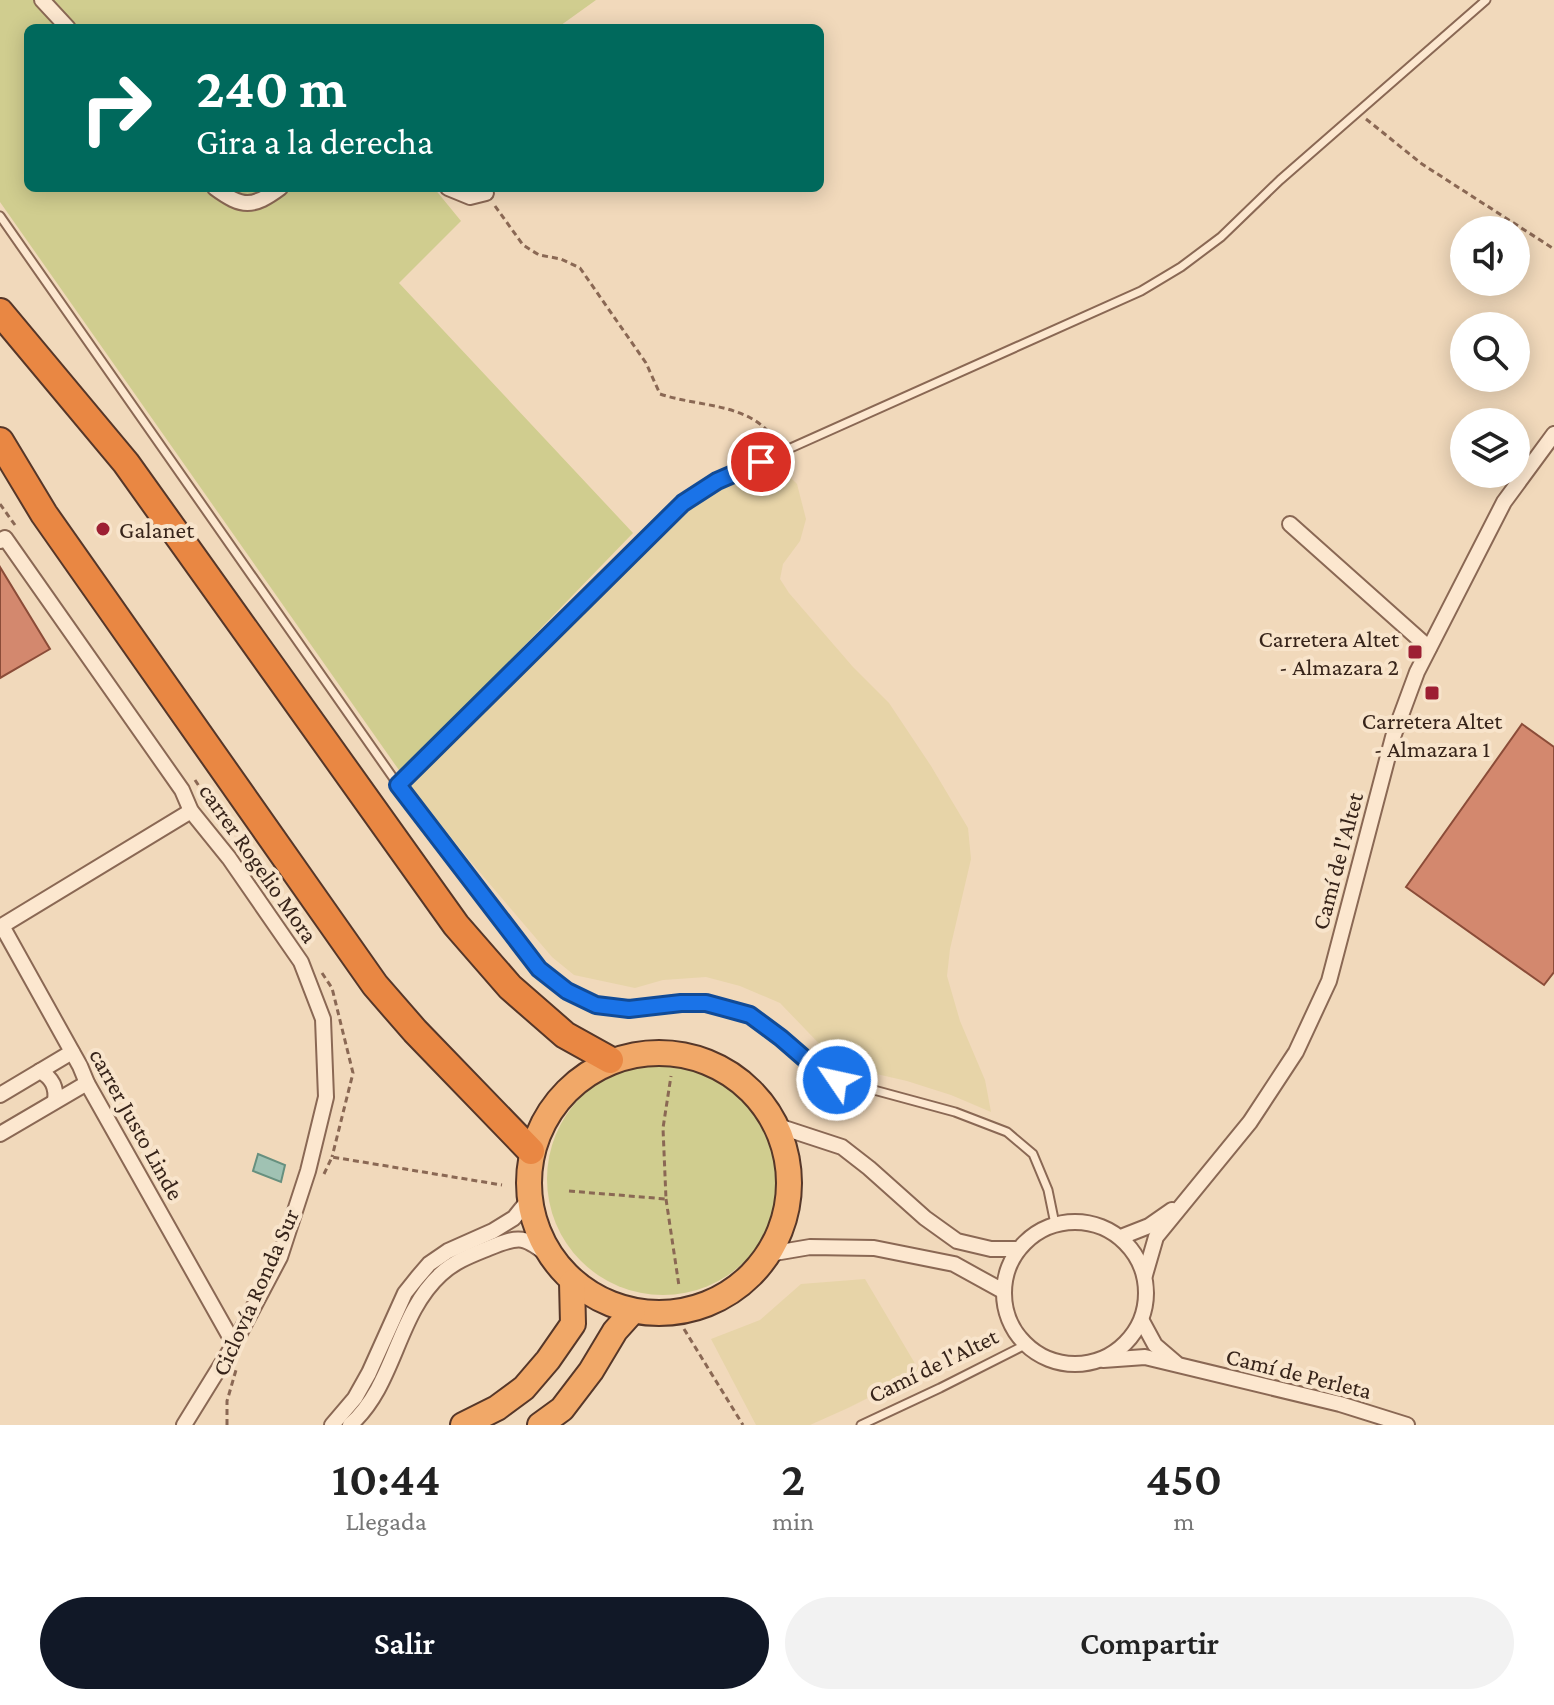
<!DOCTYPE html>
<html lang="es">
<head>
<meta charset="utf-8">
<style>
	:root { --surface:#fff; --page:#f2f2f2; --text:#222; --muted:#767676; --accent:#111827 }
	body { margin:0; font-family:"Crimson Pro",serif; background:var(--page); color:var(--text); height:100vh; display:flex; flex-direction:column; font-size:30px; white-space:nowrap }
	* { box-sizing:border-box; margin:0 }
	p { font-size:26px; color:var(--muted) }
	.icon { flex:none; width:44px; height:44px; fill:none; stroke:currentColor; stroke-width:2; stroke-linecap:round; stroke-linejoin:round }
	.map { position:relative; height:1425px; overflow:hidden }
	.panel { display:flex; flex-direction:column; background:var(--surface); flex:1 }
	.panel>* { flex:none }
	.top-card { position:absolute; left:24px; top:24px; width:800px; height:168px; border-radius:12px; box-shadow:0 4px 20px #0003; background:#00695c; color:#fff; overflow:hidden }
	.fabs { position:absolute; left:1450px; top:216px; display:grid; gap:16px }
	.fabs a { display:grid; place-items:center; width:80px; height:80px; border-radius:50%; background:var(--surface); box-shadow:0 4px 20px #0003; font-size:40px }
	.pin { position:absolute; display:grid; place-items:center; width:68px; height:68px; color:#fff; margin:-34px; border:4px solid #fff; border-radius:50%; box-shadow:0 2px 8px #0007 }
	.me { position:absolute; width:88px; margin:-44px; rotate:304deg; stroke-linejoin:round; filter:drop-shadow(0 0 6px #0008) }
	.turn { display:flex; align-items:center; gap:28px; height:168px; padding:0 40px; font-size:36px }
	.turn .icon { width:104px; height:104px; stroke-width:2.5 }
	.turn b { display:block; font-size:56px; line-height:68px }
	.eta { display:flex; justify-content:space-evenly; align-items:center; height:136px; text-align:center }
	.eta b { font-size:48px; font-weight:600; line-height:56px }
	.primary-button { display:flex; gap:16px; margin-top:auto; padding:16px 40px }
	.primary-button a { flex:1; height:92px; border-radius:48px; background:var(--accent); color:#fff; font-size:32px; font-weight:600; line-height:92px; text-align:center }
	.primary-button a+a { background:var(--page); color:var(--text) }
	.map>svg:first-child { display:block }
</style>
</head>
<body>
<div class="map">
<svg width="1554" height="1425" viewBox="0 0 1554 1425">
	<rect width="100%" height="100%" fill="#f1d9bb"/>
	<g fill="#e7d4a8">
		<path d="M780,467L797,484L806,519L800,541L783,564L780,579L789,593L853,667L889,703L931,766L968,828L971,859L950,949L947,976L960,1021L985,1080L991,1112L951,1095L907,1081L872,1073L833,1058L780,1003L740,986L706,977L663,980L635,988L574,975L552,957L471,862L411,787L410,780L678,514L715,488L756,469Z"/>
		<path d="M865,1279L920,1372L848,1408L810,1425H756L711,1339L760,1320L801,1284Z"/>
	</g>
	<g fill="#d0cd8f">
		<path d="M0,0H596L557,28H28V188H434L461,221L399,283L633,533L401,773L0,202Z"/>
		<circle cx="663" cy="1179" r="116"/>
	</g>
	<path fill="#a0c2b3" stroke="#67907f" stroke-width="2" d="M258,1154L285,1165L281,1182L253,1171Z"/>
	<g fill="#d3886e" stroke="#8b4c38" stroke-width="2">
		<path d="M0,567L50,649L0,678Z"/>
		<path d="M1522,724L1554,747V972L1544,985L1406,887Z"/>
	</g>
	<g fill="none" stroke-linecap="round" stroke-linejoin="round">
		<defs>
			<g id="service">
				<path d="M0,216L415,809L539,969L567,991L596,1005L629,1009L681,1003H706L750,1015L781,1038L811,1064L837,1080L955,1112L1007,1132L1033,1154L1048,1190L1055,1224"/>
				<path d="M398,785L683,503L717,481L1141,291L1181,267L1221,237L1280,180L1486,0"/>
				<path d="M861,1425L940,1388L1025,1345"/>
			</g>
			<g id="minor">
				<path d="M42,0L68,28"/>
				<path d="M215,188C242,208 253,208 280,188"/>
				<path d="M448,188L470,197L486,193"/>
				<path d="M1290,524L1429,648"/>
				<path d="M0,541L5,538L182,790L191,811L229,858L301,962L323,1019L326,1097L308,1171L280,1257L234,1344L184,1425"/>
				<path d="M2,926L80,1066L87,1083L234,1344"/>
				<path d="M0,927L191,811"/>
				<path d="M40,1071C52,1078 57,1087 55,1101"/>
				<path d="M0,1095L72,1052"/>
				<path d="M778,1126L842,1147L869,1168L925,1218L957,1241L991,1249H1018"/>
				<path d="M0,1134L87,1083"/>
				<circle cx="1075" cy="1293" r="71"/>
				<path d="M1121,1237L1149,1226L1172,1210"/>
				<path d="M769,1254L810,1247L874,1248L954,1264L1003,1291"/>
				<path d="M1145,1275L1156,1237L1250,1122L1296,1052L1329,981L1393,737L1417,672L1504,502L1554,434"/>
				<path d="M1142,1321L1155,1345L1176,1363"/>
				<path d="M1103,1360L1145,1357L1340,1404L1407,1425"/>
				<path d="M332,1425L355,1398L369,1373L405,1293L417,1278L429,1264L448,1251L493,1231L514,1218L530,1198"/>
				<path d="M350,1425C396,1384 396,1315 441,1274C455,1261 472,1255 489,1248C520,1235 525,1236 550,1257"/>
			</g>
			<g id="trunk">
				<circle cx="659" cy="1183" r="130"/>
				<path d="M463,1425L497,1408L524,1388L548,1360L573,1324L572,1282"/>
				<path d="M540,1425L562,1409L591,1371L615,1331L633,1311"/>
			</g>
			<g id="motorway">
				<path d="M0,312L126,463L456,925L510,987L565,1035L610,1060"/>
				<path d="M0,441L44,514L375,985L415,1031L531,1151"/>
			</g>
		</defs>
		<use href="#service" stroke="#8a6854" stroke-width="11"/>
		<use href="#minor" stroke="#8a6854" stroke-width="18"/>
		<use href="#trunk" stroke="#563729" stroke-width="28"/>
		<use href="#motorway" stroke="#563729" stroke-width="30"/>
		<g stroke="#8a6854" stroke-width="3" stroke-dasharray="6 4" stroke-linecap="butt">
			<path d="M1366,119L1422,164L1554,249"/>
			<path d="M495,206L523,245L539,255L561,259L580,268L646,363L660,394C702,408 752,402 777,443"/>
			<path d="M0,504L15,525"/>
			<path d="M195,780L230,833"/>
			<path d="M322,973L332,988L353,1073L332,1157"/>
			<path d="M324,1174L332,1157L502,1185"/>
			<path d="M569,1191L666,1199L663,1128L671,1076"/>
			<path d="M666,1199L679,1286"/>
			<path d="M684,1329L743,1425"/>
			<path d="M227,1425V1401L236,1370"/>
		</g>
		<use href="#service" stroke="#fce7cf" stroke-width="7"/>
		<use href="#minor" stroke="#fce7cf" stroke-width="14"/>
		<use href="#trunk" stroke="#f1a868" stroke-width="24"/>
		<use href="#motorway" stroke="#e98743" stroke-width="26"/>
	</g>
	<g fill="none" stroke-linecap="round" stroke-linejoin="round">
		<defs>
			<path id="route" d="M761,462L717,481L683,503L398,785L539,969L567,991L596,1005L629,1009L681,1003H706L750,1015L781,1038L811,1064L837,1080"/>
		</defs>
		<use href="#route" stroke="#114b97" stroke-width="20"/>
		<use href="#route" stroke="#1a73e8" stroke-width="14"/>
	</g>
	<g fill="#9d1f33" stroke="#f8e4cb" stroke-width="3">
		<circle cx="103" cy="529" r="8"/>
		<rect x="1407" y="644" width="16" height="16" rx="4"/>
		<rect x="1424" y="685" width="16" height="16" rx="4"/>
	</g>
	<g text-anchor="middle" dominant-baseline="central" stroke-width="8" stroke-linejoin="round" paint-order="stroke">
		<g font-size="24" fill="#37241a" stroke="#f8e4cb" text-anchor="start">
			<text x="119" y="529">Galanet</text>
			<text x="1399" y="638" text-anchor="end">Carretera Altet<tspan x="1399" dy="28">- Almazara 2</tspan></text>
			<text x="1432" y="720" text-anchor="middle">Carretera Altet<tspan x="1432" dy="28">- Almazara 1</tspan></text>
		</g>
		<g font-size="24" fill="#37241a" stroke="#f8e4cb">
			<text transform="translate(1337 861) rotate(-75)">Camí de l'Altet</text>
			<text transform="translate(259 863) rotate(55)">carrer Rogelio Mora</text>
			<text transform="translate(137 1124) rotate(61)">carrer Justo Linde</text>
			<text transform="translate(255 1292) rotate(-66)">Ciclovía Ronda Sur</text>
			<text transform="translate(933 1365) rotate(-26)">Camí de l'Altet</text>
			<text transform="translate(1299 1373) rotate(14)">Camí de Perleta</text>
		</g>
	</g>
</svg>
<div class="fabs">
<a><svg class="icon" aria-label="sound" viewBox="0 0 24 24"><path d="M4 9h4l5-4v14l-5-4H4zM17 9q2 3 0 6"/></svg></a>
<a><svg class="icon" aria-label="search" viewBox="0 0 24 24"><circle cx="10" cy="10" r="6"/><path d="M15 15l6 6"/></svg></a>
<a><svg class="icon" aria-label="layers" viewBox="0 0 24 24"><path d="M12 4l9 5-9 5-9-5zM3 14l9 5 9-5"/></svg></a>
</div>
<div class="pin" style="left:761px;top:462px;background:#d93025"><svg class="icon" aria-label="arrive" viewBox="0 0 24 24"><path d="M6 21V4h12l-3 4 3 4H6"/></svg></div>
<svg class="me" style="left:837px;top:1080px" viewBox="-20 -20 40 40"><circle r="17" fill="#1a73e8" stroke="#fff" stroke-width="3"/><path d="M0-11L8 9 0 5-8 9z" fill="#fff"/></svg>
<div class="top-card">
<div class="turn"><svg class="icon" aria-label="right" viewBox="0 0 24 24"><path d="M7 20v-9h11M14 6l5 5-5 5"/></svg><div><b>240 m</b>Gira a la derecha</div></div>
</div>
</div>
<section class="panel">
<div class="eta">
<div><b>10:44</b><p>Llegada</p></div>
<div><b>2</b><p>min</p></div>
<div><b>450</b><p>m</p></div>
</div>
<div class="primary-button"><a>Salir</a><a>Compartir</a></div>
</section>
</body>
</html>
